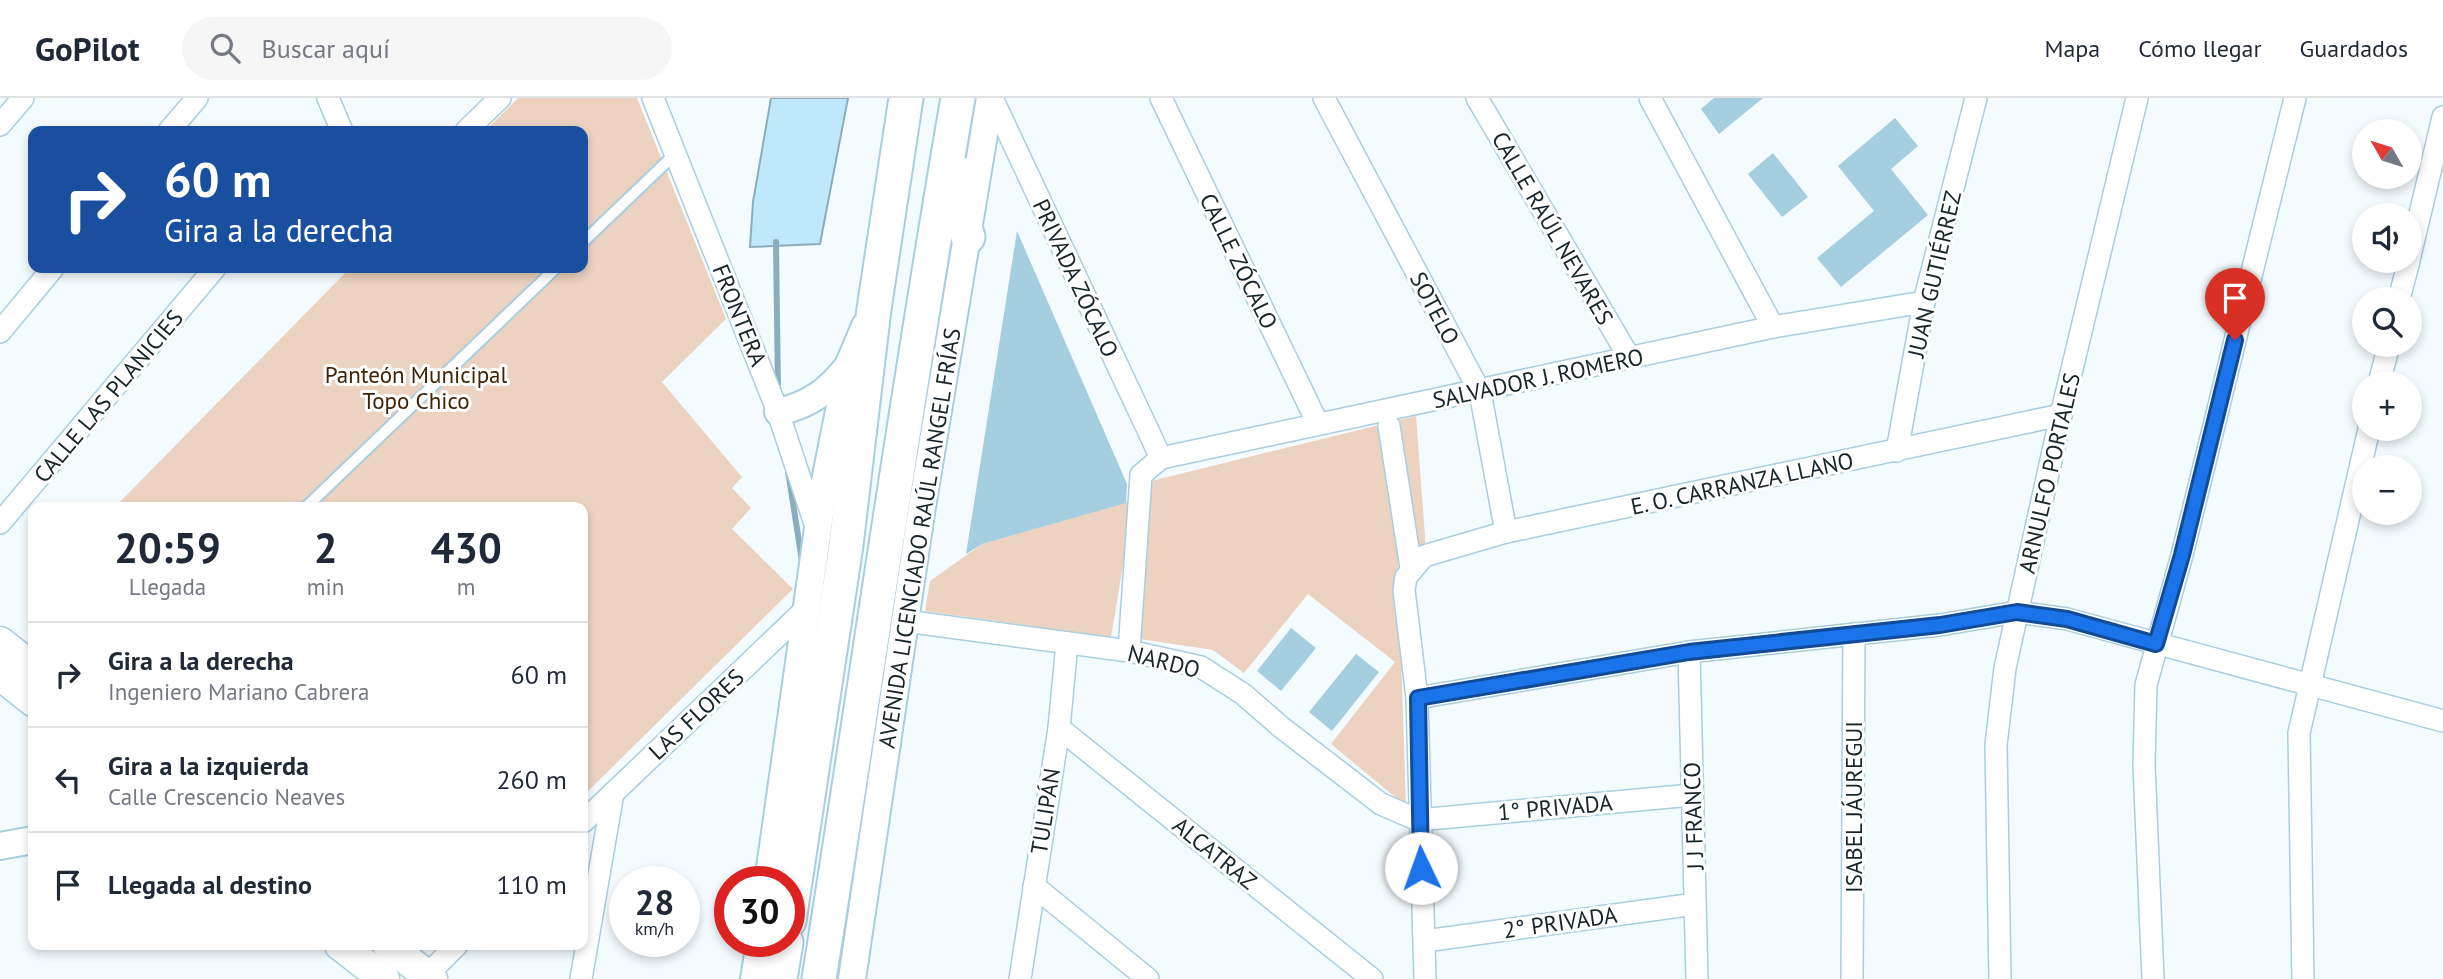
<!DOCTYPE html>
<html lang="es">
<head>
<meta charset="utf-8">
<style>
	:root { --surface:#fff; --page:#f6f6f7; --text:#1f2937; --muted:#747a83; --line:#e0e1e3 }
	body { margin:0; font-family:"PT Sans",sans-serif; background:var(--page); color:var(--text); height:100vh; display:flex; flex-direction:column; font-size:26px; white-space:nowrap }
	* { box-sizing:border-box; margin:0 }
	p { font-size:23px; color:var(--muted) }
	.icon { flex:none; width:38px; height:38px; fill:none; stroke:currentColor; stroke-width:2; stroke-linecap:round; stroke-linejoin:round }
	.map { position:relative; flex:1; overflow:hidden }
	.details { position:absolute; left:28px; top:404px; width:560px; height:448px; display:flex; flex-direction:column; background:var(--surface); border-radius:14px; box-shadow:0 4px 10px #0003 }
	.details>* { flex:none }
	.banner { position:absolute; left:28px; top:28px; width:560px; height:147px; border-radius:14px; box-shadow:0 4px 10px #0003; background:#1a4fa0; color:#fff; overflow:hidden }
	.needle { width:46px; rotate:309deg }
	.buttons { position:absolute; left:2352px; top:21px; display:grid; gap:14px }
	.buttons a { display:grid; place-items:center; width:70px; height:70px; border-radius:50%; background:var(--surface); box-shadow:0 4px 10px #0003; font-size:35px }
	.speed { position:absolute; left:609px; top:768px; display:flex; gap:14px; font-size:35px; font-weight:700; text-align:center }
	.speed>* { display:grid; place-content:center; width:91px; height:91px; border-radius:50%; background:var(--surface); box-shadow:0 4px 10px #0003; line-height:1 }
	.speed small { font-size:18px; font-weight:400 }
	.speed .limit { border:10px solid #d22; background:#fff; color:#111 }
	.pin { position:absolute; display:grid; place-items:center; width:60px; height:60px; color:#fff; margin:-72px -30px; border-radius:50% 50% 50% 0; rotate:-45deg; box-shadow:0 0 7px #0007 }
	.pin .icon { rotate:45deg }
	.me { position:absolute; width:77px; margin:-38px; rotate:357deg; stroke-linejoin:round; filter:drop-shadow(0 0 5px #0008) }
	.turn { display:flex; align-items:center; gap:24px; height:147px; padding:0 21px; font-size:32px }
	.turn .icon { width:91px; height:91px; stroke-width:2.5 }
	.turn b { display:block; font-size:49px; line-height:60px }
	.eta { display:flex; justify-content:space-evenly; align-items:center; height:119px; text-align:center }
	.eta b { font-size:42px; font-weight:700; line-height:49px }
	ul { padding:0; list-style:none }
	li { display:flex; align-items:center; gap:21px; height:105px; padding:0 21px; border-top:2px solid var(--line) }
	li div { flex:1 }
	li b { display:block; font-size:26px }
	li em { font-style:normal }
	header { display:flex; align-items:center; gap:42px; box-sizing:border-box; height:98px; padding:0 35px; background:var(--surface); border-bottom:2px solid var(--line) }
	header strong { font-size:33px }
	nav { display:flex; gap:38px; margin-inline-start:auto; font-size:24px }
	.search { width:490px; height:63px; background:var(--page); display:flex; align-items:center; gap:18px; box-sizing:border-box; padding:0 24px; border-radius:38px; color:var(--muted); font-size:26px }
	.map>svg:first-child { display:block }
</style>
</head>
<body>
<header>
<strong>GoPilot</strong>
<div class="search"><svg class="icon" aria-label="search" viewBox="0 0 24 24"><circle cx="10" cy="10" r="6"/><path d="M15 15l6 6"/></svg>Buscar aquí</div>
<nav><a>Mapa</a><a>Cómo llegar</a><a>Guardados</a></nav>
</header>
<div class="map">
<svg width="2443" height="881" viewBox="0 0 2443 881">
	<rect width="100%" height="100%" fill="#f4fbff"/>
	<g fill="#ecd2c0">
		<path d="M518,0H637L726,221L662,284L742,379L732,390L751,410L732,431L793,491L583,698V410H114L350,170H583V33H485Z"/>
		<path d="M1416,318L1426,452L1398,465L1406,708L1331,646L1395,564L1308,496L1244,575L1213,552L1140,541L1148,447L1147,384Z"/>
		<path d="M1134,402L1111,539L925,513L930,483L982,446Z"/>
	</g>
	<path fill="#bfe8fc" stroke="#8cadbd" stroke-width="2" d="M771,0H848L820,146L750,149L753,104Z"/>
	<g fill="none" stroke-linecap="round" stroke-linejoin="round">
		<g stroke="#8cadbd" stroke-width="6">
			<path d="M776,144L778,293"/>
			<path d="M788,373L802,463"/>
		</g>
	</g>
	<g fill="#a5cee1">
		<path d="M1714,0H1763L1719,36L1701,11Z"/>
		<path d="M1895,20L1918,48L1891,71L1928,117L1841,189L1817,160L1874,113L1838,68Z"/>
		<path d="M1773,55L1808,99L1782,119L1748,76Z"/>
		<path d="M1017,133L1127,386L1126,405L982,446L966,456Z"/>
		<path d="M1291,530L1316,550L1281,593L1257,573Z"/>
		<path d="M1356,556L1379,574L1332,633L1309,614Z"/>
	</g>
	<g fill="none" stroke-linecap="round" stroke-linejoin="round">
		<defs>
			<g id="service">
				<path d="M583,144L675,56"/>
				<path d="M305,410L556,170"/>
			</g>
			<g id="minor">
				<path d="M328,0L342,33"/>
				<path d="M653,0L778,314L817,432"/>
				<path d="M992,0L1161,360"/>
				<path d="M1161,0L1318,326"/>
				<path d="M1324,0L1480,294L1506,434"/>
				<path d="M1477,0L1629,259"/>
				<path d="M1650,0L1773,229"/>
				<path d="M0,27L23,0"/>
				<path d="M169,33L197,0"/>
				<path d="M466,33L500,0"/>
				<path d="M2410,158L2443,19"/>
				<path d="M2399,201L2409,163"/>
				<path d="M0,234L53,170"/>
				<path d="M2379,285L2389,247"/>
				<path d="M1389,328L1411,470"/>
				<path d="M1897,353L1924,204L1976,0"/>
				<path d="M0,425L215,170"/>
				<path d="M905,523L1129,553L1201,569L1243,596L1281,629L1381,706L1418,722L1692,697"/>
				<path d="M1129,553L1141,377L1161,360L1773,229L1924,204"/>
				<path d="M1689,554L1697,881"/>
				<path d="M1417,600L1689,554L1940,527L2017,514L2067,521L2443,623"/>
				<path d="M1059,630L1372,881"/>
				<path d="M583,724L809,508"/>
				<path d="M1034,788L1148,881"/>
				<path d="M1425,843L1695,806"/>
				<path d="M423,881L457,847"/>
				<path d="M581,881L613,695"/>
				<path d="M1020,881L1059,630L1067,545"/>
				<path d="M1425,881L1417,600L1404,492L1406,479L1424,458L1506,434L2061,317"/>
				<path d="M1852,881L1854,536"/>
				<path d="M2000,881L1996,647L2005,570L2061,317L2137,0"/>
				<path d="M2153,881L2144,667L2146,587L2182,457L2295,0"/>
				<path d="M2303,881L2299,635L2369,331"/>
			</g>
			<g id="tertiary">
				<path d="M778,314C810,307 828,293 848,268"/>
				<path d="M0,748L33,742"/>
				<path d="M768,784L824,388L848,268L865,228"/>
				<path d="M754,881L760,844"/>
				<path d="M852,881L921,415L990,0"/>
			</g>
			<g id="secondary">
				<path d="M0,544L33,570"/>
				<path d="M0,577L33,603"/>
				<path d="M340,847L384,881"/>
				<path d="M388,847L432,881"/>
			</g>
			<g id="primary">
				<path d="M961,76V116L968,139"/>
				<path d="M789,823L846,447L874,211L906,0"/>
				<path d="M780,881L786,844"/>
				<path d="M819,881C866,587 907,293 958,0"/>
			</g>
		</defs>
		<use href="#service" stroke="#a9cedf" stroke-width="14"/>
		<use href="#minor" stroke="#a9cedf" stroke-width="24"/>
		<use href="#tertiary" stroke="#a9cedf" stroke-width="30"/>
		<use href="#secondary" stroke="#a9cedf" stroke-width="33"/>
		<use href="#primary" stroke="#a9cedf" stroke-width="37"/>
		<use href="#service" stroke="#fff" stroke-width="10"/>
		<use href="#minor" stroke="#fff" stroke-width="21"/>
		<use href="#tertiary" stroke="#fff" stroke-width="26"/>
		<use href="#secondary" stroke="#fff" stroke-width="30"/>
		<use href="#primary" stroke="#fff" stroke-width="33"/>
	</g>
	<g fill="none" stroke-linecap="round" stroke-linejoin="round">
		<defs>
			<path id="route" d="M1421,770L1418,600L1689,554L1940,527L2017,514L2067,521L2156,546L2182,457L2235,242"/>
		</defs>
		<use href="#route" stroke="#114b97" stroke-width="18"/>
		<use href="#route" stroke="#1a73e8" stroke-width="12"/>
	</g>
	<g text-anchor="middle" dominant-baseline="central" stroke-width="6" stroke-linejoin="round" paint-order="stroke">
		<g font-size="23" fill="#16242b" stroke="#fff">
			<text transform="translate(1553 130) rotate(60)">CALLE RAÚL NEVARES</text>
			<text transform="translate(1239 163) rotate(64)">CALLE ZÓCALO</text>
			<text transform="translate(1934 176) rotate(-77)">JUAN GUTIÉRREZ</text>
			<text transform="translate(1076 180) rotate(65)">PRIVADA ZÓCALO</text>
			<text transform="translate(1435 210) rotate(62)">SOTELO</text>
			<text transform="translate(740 217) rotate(68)">FRONTERA</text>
			<text transform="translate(1538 280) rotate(-12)">SALVADOR J. ROMERO</text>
			<text transform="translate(108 298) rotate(-50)">CALLE LAS PLANICIES</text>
			<text transform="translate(2049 375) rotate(-77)">ARNULFO PORTALES</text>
			<text transform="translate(1742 385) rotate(-12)">E. O. CARRANZA LLANO</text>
			<text transform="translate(919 440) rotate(-81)">AVENIDA LICENCIADO RAÚL RANGEL FRÍAS</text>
			<text transform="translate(1164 563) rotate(14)">NARDO</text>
			<text transform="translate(696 616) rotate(-43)">LAS FLORES</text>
			<text transform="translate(1555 709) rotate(-5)">1° PRIVADA</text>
			<text transform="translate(1853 709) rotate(-90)">ISABEL JÁUREGUI</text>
			<text transform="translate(1045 713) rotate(-81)">TULIPÁN</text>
			<text transform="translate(1693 718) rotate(-92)">J J FRANCO</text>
			<text transform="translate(1215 755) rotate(39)">ALCATRAZ</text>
			<text transform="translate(1560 824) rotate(-8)">2° PRIVADA</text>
		</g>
		<g font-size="23" fill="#422204" stroke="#fff">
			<text x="416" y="276">Panteón Municipal<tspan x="416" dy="26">Topo Chico</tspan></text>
		</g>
	</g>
</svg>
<div class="buttons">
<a><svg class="needle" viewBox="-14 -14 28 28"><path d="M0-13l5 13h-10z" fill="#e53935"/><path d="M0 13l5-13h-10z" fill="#747a83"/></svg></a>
<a><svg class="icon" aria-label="sound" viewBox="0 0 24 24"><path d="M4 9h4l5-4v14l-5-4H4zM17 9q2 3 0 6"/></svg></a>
<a><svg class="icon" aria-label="search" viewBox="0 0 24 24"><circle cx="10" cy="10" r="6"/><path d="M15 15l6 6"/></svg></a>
<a>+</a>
<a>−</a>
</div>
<div class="speed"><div>28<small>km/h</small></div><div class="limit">30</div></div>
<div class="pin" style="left:2235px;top:242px;background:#d93025"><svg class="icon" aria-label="arrive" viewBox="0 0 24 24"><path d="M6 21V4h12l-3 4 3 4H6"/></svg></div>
<svg class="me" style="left:1421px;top:770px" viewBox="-20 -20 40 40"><circle r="19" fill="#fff"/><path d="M0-13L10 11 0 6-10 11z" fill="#1a73e8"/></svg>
<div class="banner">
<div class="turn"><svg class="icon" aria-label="right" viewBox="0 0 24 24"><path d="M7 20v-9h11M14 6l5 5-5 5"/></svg><div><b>60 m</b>Gira a la derecha</div></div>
</div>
<section class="details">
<div class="eta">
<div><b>20:59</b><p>Llegada</p></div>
<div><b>2</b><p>min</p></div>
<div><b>430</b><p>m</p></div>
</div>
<ul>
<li><svg class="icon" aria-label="right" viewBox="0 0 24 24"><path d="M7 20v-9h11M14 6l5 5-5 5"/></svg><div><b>Gira a la derecha</b><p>Ingeniero Mariano Cabrera</p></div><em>60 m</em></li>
<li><svg class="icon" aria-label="left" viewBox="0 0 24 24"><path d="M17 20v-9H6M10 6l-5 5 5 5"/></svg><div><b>Gira a la izquierda</b><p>Calle Crescencio Neaves</p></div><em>260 m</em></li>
<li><svg class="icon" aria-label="arrive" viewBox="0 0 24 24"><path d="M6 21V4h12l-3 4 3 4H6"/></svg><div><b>Llegada al destino</b></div><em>110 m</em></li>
</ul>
</section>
</div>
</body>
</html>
